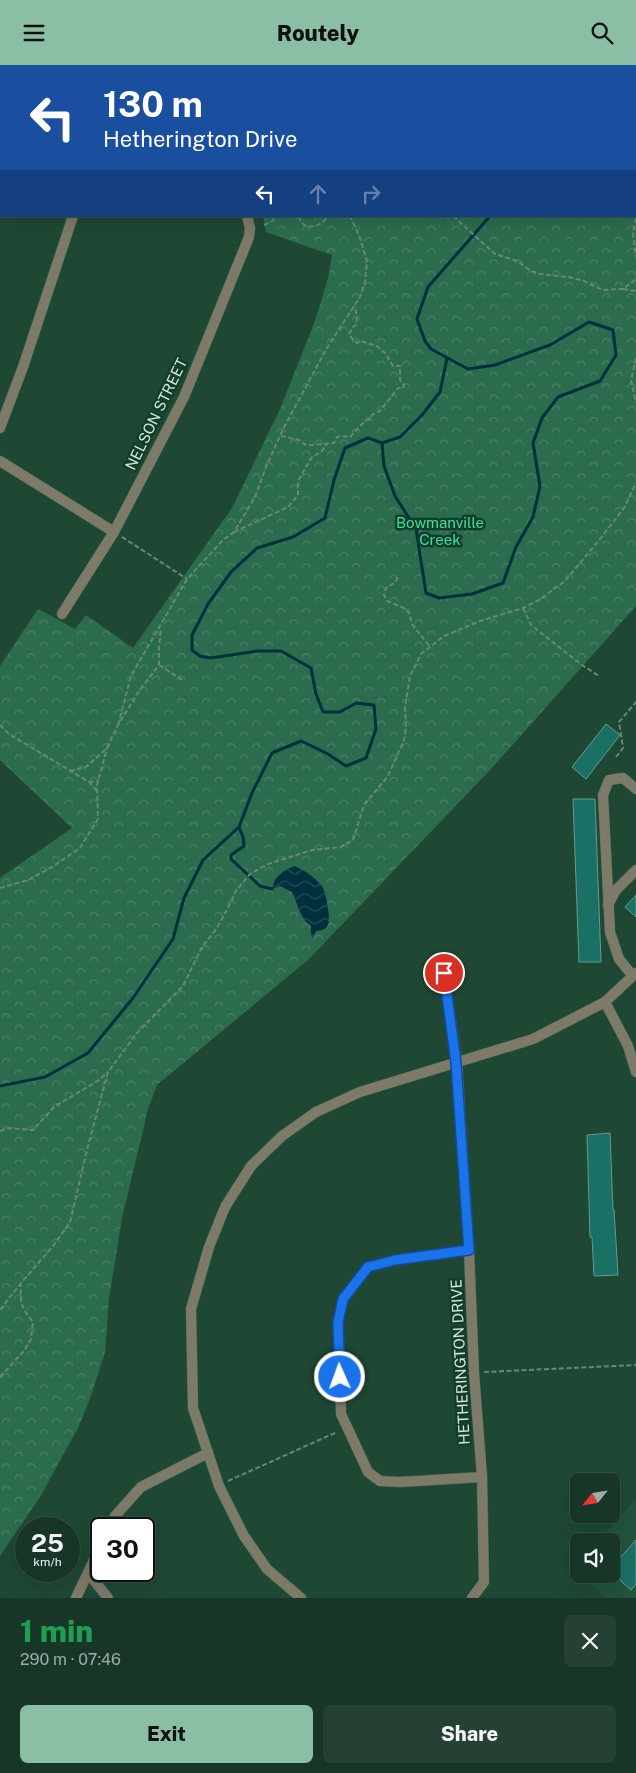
<!DOCTYPE html>
<html lang="en">
<head>
<meta charset="utf-8">
<style>
	:root { --surface:#173627; --page:#244133; --text:#f1f3f6; --muted:#9eaba7; --line:#365044; --accent:#8abfa5 }
	body { margin:0; font-family:"Public Sans",sans-serif; background:var(--page); color:var(--text); height:100vh; display:flex; flex-direction:column; font-size:19px; white-space:nowrap }
	* { box-sizing:border-box; margin:0 }
	p { font-size:16px; color:var(--muted) }
	.icon { flex:none; width:28px; height:28px; fill:none; stroke:currentColor; stroke-width:2; stroke-linecap:round; stroke-linejoin:round }
	.map { position:relative; height:1533px; overflow:hidden }
	.details { display:flex; flex-direction:column; background:var(--surface); flex:1 }
	.details>* { flex:none }
	.hud { position:absolute; left:0px; top:0px; width:636px; height:152px; box-shadow:0 5px 20px #0002,0 0 0 1px var(--line); background:#1a4fa0; color:#fff; overflow:hidden }
	.needle { width:32px; rotate:240deg }
	.controls { position:absolute; left:570px; top:1408px; display:grid; gap:10px }
	.controls a { display:grid; place-items:center; width:50px; height:50px; border-radius:8px; background:var(--surface); box-shadow:0 5px 20px #0002,0 0 0 1px var(--line); font-size:25px }
	.speed { position:absolute; left:15px; top:1452px; display:flex; gap:10px; font-size:25px; font-weight:700; text-align:center }
	.speed>* { display:grid; place-content:center; width:65px; height:65px; border-radius:50%; background:var(--surface); box-shadow:0 5px 20px #0002,0 0 0 1px var(--line); line-height:1 }
	.speed small { font-size:12px; font-weight:400 }
	.speed .limit { border:2px solid #111; border-radius:8px; background:#fff; color:#111 }
	.pin { position:absolute; display:grid; place-items:center; width:42px; height:42px; color:#fff; margin:-21px; border:2px solid #fff; border-radius:50%; box-shadow:0 1px 5px #0007 }
	.me { position:absolute; width:55px; margin:-28px; rotate:358deg; stroke-linejoin:round; filter:drop-shadow(0 0 4px #0008) }
	.turn { display:flex; align-items:center; gap:18px; height:105px; padding:0 20px; font-size:22px }
	.turn .icon { width:65px; height:65px; stroke-width:2.5 }
	.turn b { display:block; font-size:35px; line-height:42px }
	.lanes { display:flex; align-items:center; height:48px; padding:0 20px; background:#0003; justify-content:center; gap:25px; direction:ltr }
	.lanes .off { opacity:.35 }
	.round { display:grid; place-items:center; flex:none; width:52px; height:52px; border-radius:8px; background:var(--page) }
	.head { display:flex; align-items:center; justify-content:space-between; height:85px; padding:0 20px }
	h1 { font-size:30px; font-weight:800; line-height:38px; color:#1e9e55 }
	.cta { display:flex; gap:10px; margin-top:auto; padding:10px 20px }
	.cta a { flex:1; height:58px; border-radius:8px; background:var(--accent); color:#111; font-size:20px; font-weight:800; line-height:58px; text-align:center }
	.cta a+a { background:var(--page); color:var(--text) }
	header { display:flex; justify-content:space-between; align-items:center; height:65px; padding:0 20px; background:var(--accent); color:#111; font-size:22px; font-weight:800 }
	.map>svg:first-child { display:block }
</style>
</head>
<body>
<header><svg class="icon" aria-label="menu" viewBox="0 0 24 24"><path d="M4 6h16M4 12h16M4 18h16"/></svg>Routely<svg class="icon" aria-label="search" viewBox="0 0 24 24"><circle cx="10" cy="10" r="6"/><path d="M15 15l6 6"/></svg></header>
<div class="map">
<svg width="636" height="1533" viewBox="0 0 636 1533">
	<defs>
		<pattern id="park-crowns" width="20" height="18" patternUnits="userSpaceOnUse" patternTransform="scale(1.25)"><rect width="20" height="18" fill="#2c6c4e"/><path d="M2 6a3 3 0 1 1 6 0M12 15a3 3 0 1 1 6 0" fill="none" stroke="#4a8167"/></pattern>
		<pattern id="water-waves" width="16" height="10" patternUnits="userSpaceOnUse" patternTransform="scale(1.25)"><rect width="16" height="10" fill="#00303d"/><path d="M0 5q4-4 8 0t8 0" fill="none" stroke="#244e58"/></pattern>
	</defs>
	<rect width="100%" height="100%" fill="#1f4834"/>
	<path fill="#22533c" d="M636,1434V1533H606L586,1515V1509H611V1476H598Z"/>
	<path fill="url(#park-crowns)" d="M203,0H636V541L491,704L309,894L157,1020L148,1044L122,1153L109,1234L105,1288L91,1331L78,1363L40,1432L0,1491V813L72,763L0,695V601L38,544L75,564L86,550L133,583L232,443L280,344L315,256L328,213L332,190L266,167L263,151H635V1H205Z"/>
	<g fill="url(#water-waves)">
		<path d="M224,0H317L318,1H226Z"/>
		<path d="M295,801C305,806 318,814 323,823C326,830 332,856 327,862C324,865 319,866 316,866L313,872L311,871V861C300,854 298,839 292,827L280,821L272,824C274,811 284,805 295,801Z"/>
	</g>
	<g fill="none" stroke-linecap="round" stroke-linejoin="round">
		<g stroke="#00303d" stroke-width="3">
			<path d="M635,72L636,71"/>
			<path d="M382,378L400,372L422,350L440,327L447,293"/>
			<path d="M239,762L243,772L244,781L231,790V794L260,821L272,824"/>
			<path d="M0,1021L45,1012L88,988L133,933L173,874L184,833L203,795L239,762L252,728L272,688L301,676L328,689L346,701L366,693L376,664L374,640L356,638L340,647H323L316,629L311,603L281,586H257L211,593L200,591L192,585V570L208,539L231,507L257,483L293,472L325,453L334,415L345,383L368,373L382,378L384,401L395,431L416,464L426,528L439,533L472,529L503,518L516,482L533,452L540,421L533,378L542,353L558,332L600,316L616,290L613,265L589,257L550,280L495,300L468,304L431,284L425,276L417,254L428,222L490,151"/>
		</g>
	</g>
	<g fill="#197064" stroke="#679b91">
		<path d="M606,659L620,670L586,714L572,702Z"/>
		<path d="M573,734H595L601,897H579Z"/>
		<path d="M636,830V852L625,842Z"/>
		<path d="M610,1068L613,1145H614L618,1210L594,1211L592,1172H590L587,1070Z"/>
		<path d="M636,1475V1519L631,1525L611,1507V1503Z"/>
	</g>
	<g fill="none" stroke-linecap="round" stroke-linejoin="round">
		<defs>
			<g id="street">
				<path d="M73,0L76,1"/>
				<path d="M0,363L23,302L73,151"/>
				<path d="M0,396L114,467"/>
				<path d="M62,549L114,467L184,332L249,172L250,163L247,151"/>
				<path d="M608,840L616,825L636,805"/>
				<path d="M444,908L457,998L469,1185L474,1308L482,1412L484,1517L472,1533"/>
				<path d="M633,911L619,894L610,867L603,730L609,715L623,713L636,724"/>
				<path d="M605,937L628,981L636,1007"/>
				<path d="M469,1185L395,1195L368,1202L343,1235L338,1257L341,1349L368,1407L380,1416L400,1417L482,1412"/>
				<path d="M109,1464L115,1451L141,1422L208,1388"/>
				<path d="M89,1509L108,1533"/>
				<path d="M76,1533L101,1480"/>
				<path d="M301,1533L267,1504L244,1471L219,1421L193,1343L191,1244L209,1182L225,1142L251,1101L282,1071L316,1047L360,1027L533,974L605,937L636,908"/>
			</g>
		</defs>
		<use href="#street" stroke="#3f6552" stroke-width="11"/>
		<g stroke="#678877" stroke-width="2" stroke-dasharray="5 2.5" stroke-linecap="butt">
			<path d="M299,151C302,167 321,163 328,151"/>
			<path d="M453,151L495,189L517,196L531,206L540,209L569,212L584,216L603,225L623,224L636,214"/>
			<path d="M636,153L633,168L636,192"/>
			<path d="M264,160L273,156L275,151"/>
			<path d="M623,224L636,226"/>
			<path d="M636,293L631,315L636,338"/>
			<path d="M281,371L299,375L306,380H312L334,378L337,372L340,371L350,372L365,356L370,354L372,350L380,346L398,323H403L404,320L400,315V301H393L385,288L377,281L361,276L357,278L353,275L349,269L353,262L356,260L357,254L355,241"/>
			<path d="M234,467L288,442L298,430V416L312,392L321,387L328,378"/>
			<path d="M122,472L187,514"/>
			<path d="M397,512L396,517L386,523L384,530L387,536L404,543L409,548L412,559L430,582"/>
			<path d="M523,543L531,560L582,600L599,611"/>
			<path d="M159,600L184,616"/>
			<path d="M0,660L9,669L89,717L97,726"/>
			<path d="M118,660L131,611L187,514L223,475L234,467L255,432L266,402L284,362L327,283L360,232L365,217L367,196L359,170L350,151"/>
			<path d="M616,692L623,683L619,657L636,637"/>
			<path d="M70,706L86,702L107,683L118,660L139,626L159,600V583L161,563"/>
			<path d="M89,717L99,716"/>
			<path d="M0,823L28,815L52,802L80,783L98,754L97,720L107,683"/>
			<path d="M0,1066L9,1063L33,1065L54,1042L99,1015L108,1007"/>
			<path d="M0,1245L21,1218L54,1180L70,1157L87,1085L108,1007L137,968L183,921L202,882L217,863L231,837L235,827L250,809L268,799L312,785L341,782L353,775L364,740L388,711L404,675L406,662L405,642L410,611L421,589L444,571L480,556L523,543L539,535L565,516L600,474L624,443L636,418"/>
			<path d="M484,1307L636,1300"/>
			<path d="M0,1312L24,1286L31,1274L33,1257C21,1242 20,1238 21,1220"/>
			<path d="M228,1416L337,1367"/>
		</g>
		<use href="#street" stroke="#7d7a69" stroke-width="10"/>
	</g>
	<g fill="none" stroke-linecap="round" stroke-linejoin="round">
		<defs>
			<path id="route" d="M340,1312L338,1257L343,1234L368,1202L395,1195L469,1185L456,998L444,908"/>
		</defs>
		<use href="#route" stroke="#114b97" stroke-width="12"/>
		<use href="#route" stroke="#1a73e8" stroke-width="9"/>
	</g>
	<g text-anchor="middle" dominant-baseline="central" stroke-width="5" stroke-linejoin="round" paint-order="stroke">
		<g font-size="15" fill="#d2e8db" stroke="#133d2a">
			<text transform="translate(156 349) rotate(-64)">NELSON STREET</text>
			<text transform="translate(460 1297) rotate(-93)">HETHERINGTON DRIVE</text>
		</g>
		<g font-size="15" fill="#3ae19d" stroke="#133d2a">
			<text x="440" y="457">Bowmanville<tspan x="440" dy="17">Creek</tspan></text>
		</g>
	</g>
</svg>
<div class="controls">
<a><svg class="needle" viewBox="-14 -14 28 28"><path d="M0-13l5 13h-10z" fill="#e53935"/><path d="M0 13l5-13h-10z" fill="#9eaba7"/></svg></a>
<a><svg class="icon" aria-label="sound" viewBox="0 0 24 24"><path d="M4 9h4l5-4v14l-5-4H4zM17 9q2 3 0 6"/></svg></a>
</div>
<div class="speed"><div>25<small>km/h</small></div><div class="limit">30</div></div>
<div class="pin" style="left:444px;top:908px;background:#d93025"><svg class="icon" aria-label="arrive" viewBox="0 0 24 24"><path d="M6 21V4h12l-3 4 3 4H6"/></svg></div>
<svg class="me" style="left:340px;top:1312px" viewBox="-20 -20 40 40"><circle r="17" fill="#1a73e8" stroke="#fff" stroke-width="3"/><path d="M0-11L8 9 0 5-8 9z" fill="#fff"/></svg>
<div class="hud">
<div class="turn"><svg class="icon" aria-label="left" viewBox="0 0 24 24"><path d="M17 20v-9H6M10 6l-5 5 5 5"/></svg><div><b>130 m</b>Hetherington Drive</div></div>
<div class="lanes"><svg class="icon" aria-label="left" viewBox="0 0 24 24"><path d="M17 20v-9H6M10 6l-5 5 5 5"/></svg><svg class="icon off" aria-label="ahead" viewBox="0 0 24 24"><path d="M12 20V5M6 11l6-6 6 6"/></svg><svg class="icon off" aria-label="right" viewBox="0 0 24 24"><path d="M7 20v-9h11M14 6l5 5-5 5"/></svg></div>
</div>
</div>
<section class="details">
<div class="head"><div><h1>1 min</h1><p>290 m · 07:46</p></div><a class="round"><svg class="icon" aria-label="close" viewBox="0 0 24 24"><path d="M6 6l12 12M18 6L6 18"/></svg></a></div>
<div class="cta"><a>Exit</a><a>Share</a></div>
</section>
</body>
</html>
